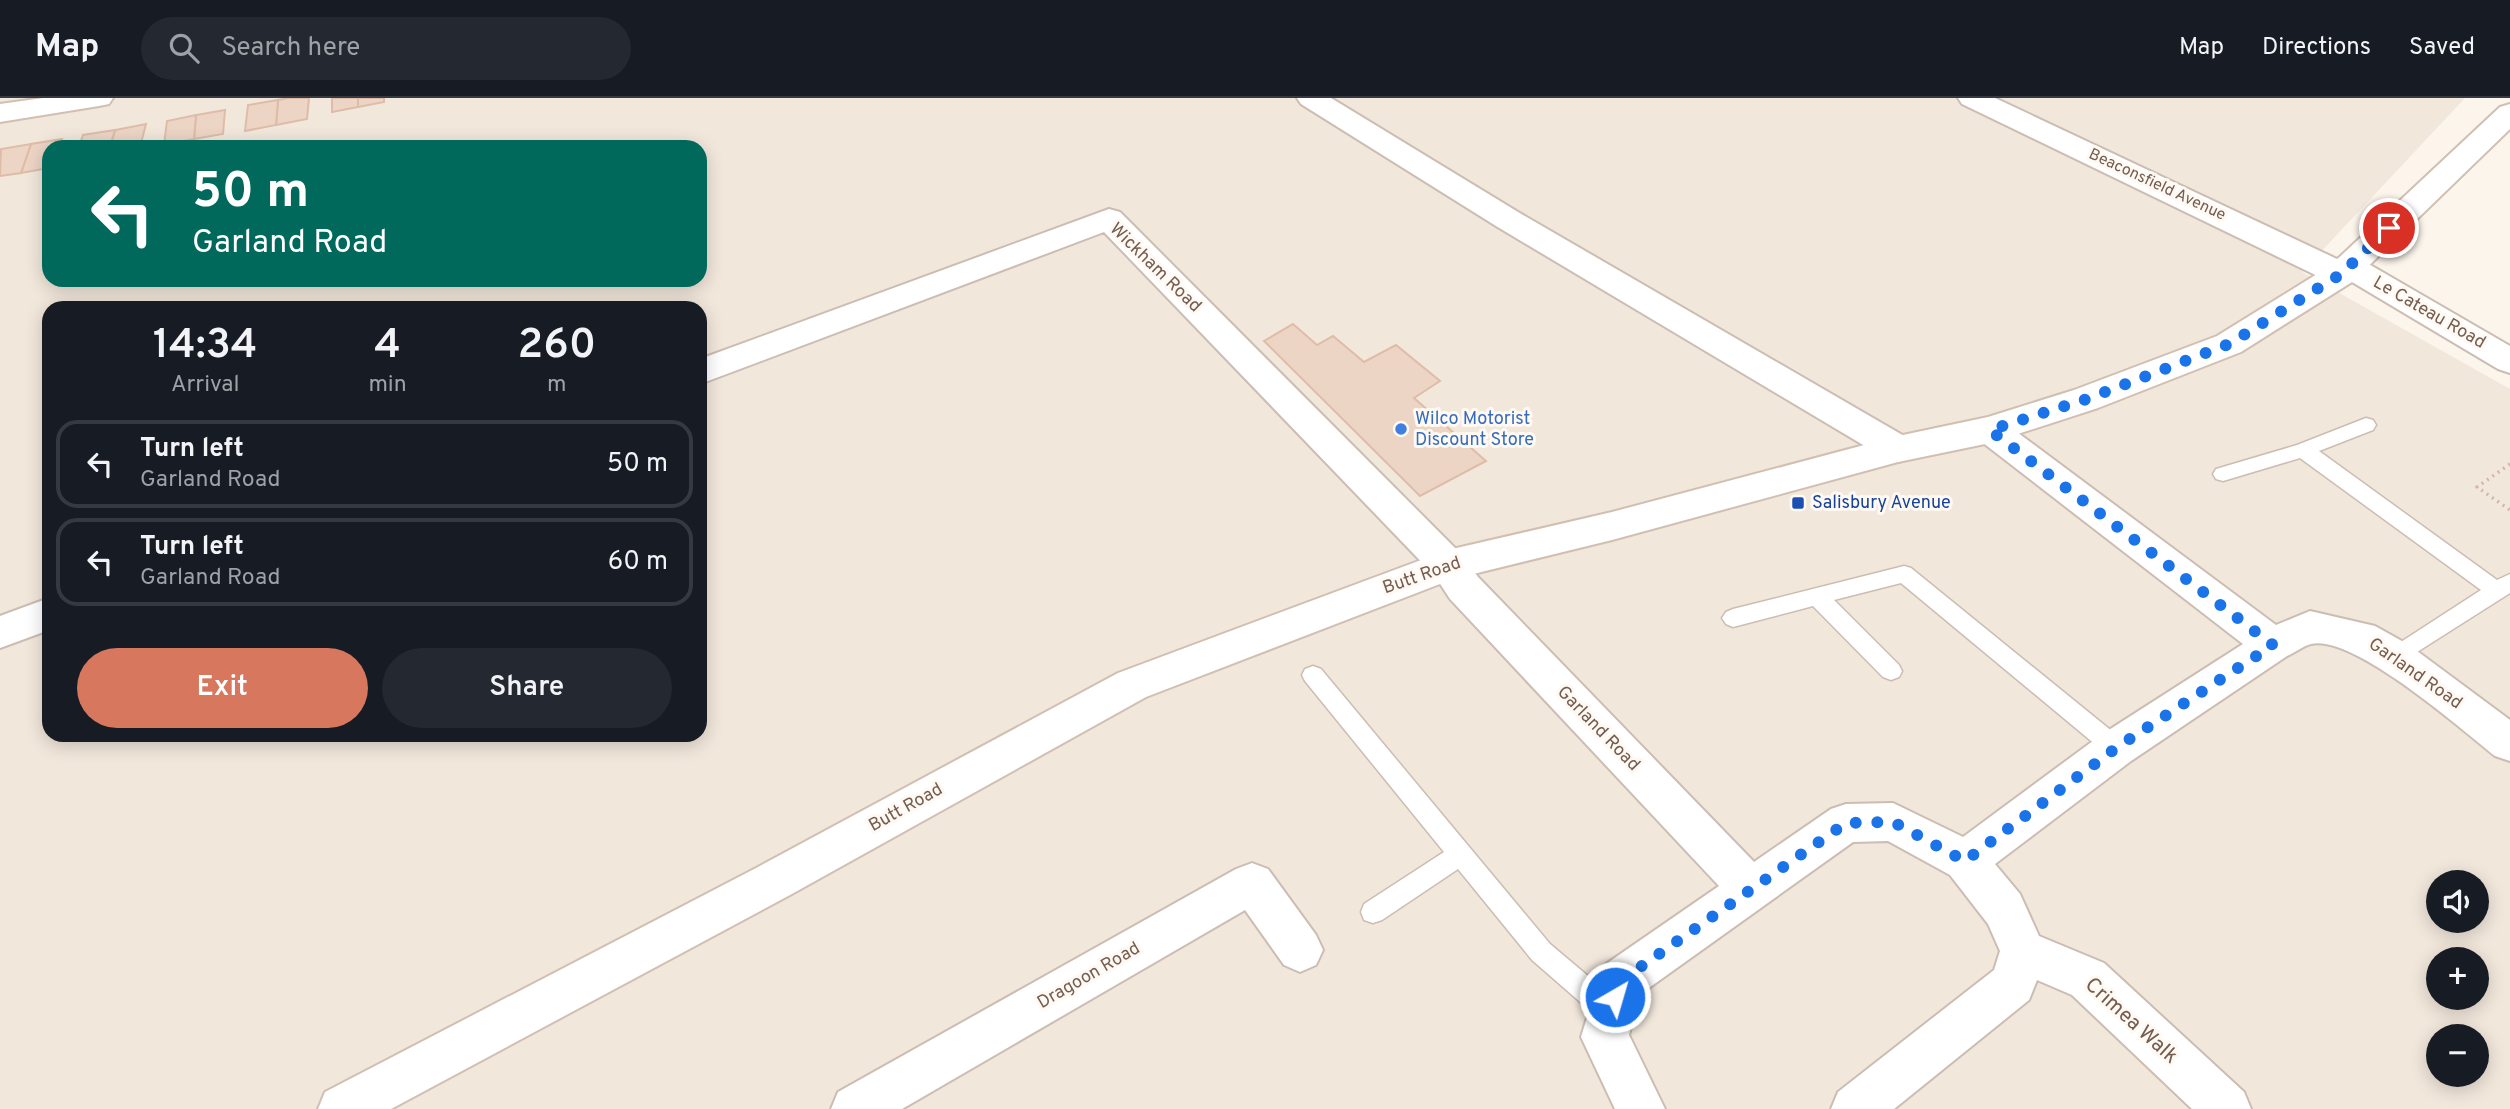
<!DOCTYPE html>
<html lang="en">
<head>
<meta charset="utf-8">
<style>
	:root { --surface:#171b24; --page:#242831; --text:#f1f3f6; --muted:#9ea1a6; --line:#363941; --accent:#d7775e }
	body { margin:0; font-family:Overpass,sans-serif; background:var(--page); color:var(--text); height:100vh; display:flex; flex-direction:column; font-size:26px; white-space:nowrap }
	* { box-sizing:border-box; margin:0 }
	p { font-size:23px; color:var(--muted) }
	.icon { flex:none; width:38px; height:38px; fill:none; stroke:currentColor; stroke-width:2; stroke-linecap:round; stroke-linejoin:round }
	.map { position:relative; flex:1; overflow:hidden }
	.panel { position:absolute; left:42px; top:203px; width:665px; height:441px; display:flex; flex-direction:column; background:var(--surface); border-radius:21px; box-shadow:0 4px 18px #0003 }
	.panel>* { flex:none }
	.banner { position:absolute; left:42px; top:42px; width:665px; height:147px; border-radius:21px; box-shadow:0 4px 18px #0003; background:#00695c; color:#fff; overflow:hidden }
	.fabs { position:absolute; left:2426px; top:772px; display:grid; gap:14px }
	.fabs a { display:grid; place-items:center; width:63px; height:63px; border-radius:50%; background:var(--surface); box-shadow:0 4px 18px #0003; font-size:35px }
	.pin { position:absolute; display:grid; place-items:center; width:60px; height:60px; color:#fff; margin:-30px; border:4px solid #fff; border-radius:50%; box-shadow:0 2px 7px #0007 }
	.me { position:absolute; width:77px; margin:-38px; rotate:38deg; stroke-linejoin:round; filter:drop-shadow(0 0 5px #0008) }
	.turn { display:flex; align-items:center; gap:24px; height:147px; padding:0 35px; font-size:32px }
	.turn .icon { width:91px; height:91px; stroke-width:2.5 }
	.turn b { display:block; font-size:49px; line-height:60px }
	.eta { display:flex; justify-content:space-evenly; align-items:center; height:119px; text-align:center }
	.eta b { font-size:42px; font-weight:600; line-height:49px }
	.action { display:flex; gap:14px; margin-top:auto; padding:14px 35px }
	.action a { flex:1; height:80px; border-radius:42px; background:var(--accent); color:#fff; font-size:28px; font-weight:600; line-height:80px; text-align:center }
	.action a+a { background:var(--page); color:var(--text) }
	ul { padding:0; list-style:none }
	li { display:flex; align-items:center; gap:21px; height:88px; margin:0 14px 10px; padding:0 21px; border:4px solid var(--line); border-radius:21px }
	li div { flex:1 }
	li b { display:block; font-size:26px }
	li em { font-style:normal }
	header { display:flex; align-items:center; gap:42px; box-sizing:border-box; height:98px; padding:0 35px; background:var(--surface); border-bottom:2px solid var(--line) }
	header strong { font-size:33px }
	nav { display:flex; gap:38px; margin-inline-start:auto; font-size:24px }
	.search { width:490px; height:63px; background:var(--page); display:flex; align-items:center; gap:18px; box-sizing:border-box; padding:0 24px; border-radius:38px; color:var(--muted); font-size:26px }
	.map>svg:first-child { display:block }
</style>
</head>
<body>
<header>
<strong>Map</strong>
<div class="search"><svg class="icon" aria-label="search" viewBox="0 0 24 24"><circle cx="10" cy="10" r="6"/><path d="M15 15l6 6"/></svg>Search here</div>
<nav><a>Map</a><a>Directions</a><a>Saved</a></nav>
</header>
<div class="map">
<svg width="2510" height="1011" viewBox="0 0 2510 1011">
	<rect width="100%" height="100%" fill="#fbf5ec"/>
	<path fill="#f2e7db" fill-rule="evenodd" d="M0,0H2465L2302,174L2510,291V1011H0ZM49,49H700V182H49ZM49,210H700V637H49ZM1293,226L1317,247L1333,238L1364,264L1396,247L1414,300L1485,363L1420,398L1264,243ZM2438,784H2476V822H2438ZM2438,861H2476V900H2438ZM2438,938H2476V976H2438Z"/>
	<g fill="#edd5c6" stroke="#debca8" stroke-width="2">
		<path d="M288,0H309L307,21L276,27L278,2Z"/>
		<path d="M332,0H358V9L332,14Z"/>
		<path d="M358,0H384V4L358,9Z"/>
		<path d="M278,2L276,27L245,33L248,7Z"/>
		<path d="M225,12L223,36L194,41L196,17Z"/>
		<path d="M196,17L194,41L164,47L167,23Z"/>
		<path d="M146,26L140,49H110L115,32Z"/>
		<path d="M115,32L110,49H79L83,37Z"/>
		<path d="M62,41L59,49H49V70L21,75L31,46Z"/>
		<path d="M31,46L21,75L0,78L1,51Z"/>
		<path d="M1293,226L1317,247L1333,238L1364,264L1396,247L1440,283L1414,300L1486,363L1420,398L1264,243Z"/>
	</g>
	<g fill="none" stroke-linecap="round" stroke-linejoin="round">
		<defs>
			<g id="lane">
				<path d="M2366,320L2373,322L2376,327L2373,332L2319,353L2497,482L2510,476V495L2395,568L2387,565L2384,559L2387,553L2481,492L2300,360L2223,383L2216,381L2213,376L2216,371L2297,347Z"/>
				<path d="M1904,468L1911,470L2124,643L2127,650L2124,657L2116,660L2108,657L1901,485L1834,502L1899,567L1902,573L1899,579L1891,582L1883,579L1813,508L1733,529L1726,526L1722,520L1726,514L1733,511Z"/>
				<path d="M1313,568L1321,571L1550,846L1620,905L1624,914L1620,923L1611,927L1602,923L1532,862L1458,771L1382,822L1373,825L1364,822L1361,814L1364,806L1444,754L1305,583L1302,577L1305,571Z"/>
			</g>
			<g id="street">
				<path d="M1297,0H1331L1518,114L1911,342L1916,351L1911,360L1898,364L1885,360L1496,128L1301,6Z"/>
				<path d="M1958,0H1995L2337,161L2349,157L2360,161L2510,248V275L2498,271L2352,184L2341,187L2330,184L1962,6Z"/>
				<path d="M1109,111L1120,114L1461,456L1478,479L1754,764L1831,711L1846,706L1893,705L1963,739L2101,637L2243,546L1978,341L1973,332L1978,323L1990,319L2002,323L2276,527L2310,513L2375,528L2409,547L2510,622V663L2495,658C2461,631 2353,536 2311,546C2303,548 2294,555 2287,558L2131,663L1995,766L2020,796L2039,838L2104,865L2244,994L2251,1011H2192L2072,897L2037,882L2029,902L1894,1011H1831L1838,994L1994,872L2000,853L1988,826L1950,777L1888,743L1853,744L1639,897L1629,937L1665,1011H1615L1581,939L1603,868L1719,788L1450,501L1435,478L1104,134L700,286V261Z"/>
				<path d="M49,500V532L0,550V518Z"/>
				<path d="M1252,765L1268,771L1316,837L1323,852L1316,867L1300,874L1284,867L1245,812L902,1011H831L838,994L1236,771Z"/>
			</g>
			<g id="secondary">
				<path d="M43,0H113L109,6L99,8L0,24V6Z"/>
				<path d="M2510,6V31L2352,184L2241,254L2098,310L1990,345L1898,364L1612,442L1453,481L1146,599L790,797L391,1011H318L325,994L758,769L1118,575L1448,452L1612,414L1898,338L1988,319L2074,292L2217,238L2330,168L2500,9Z"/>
			</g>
		</defs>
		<use href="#lane" stroke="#ccbdb2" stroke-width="3"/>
		<use href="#street" stroke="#ccbdb2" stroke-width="4"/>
		<use href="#secondary" stroke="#d1bfb2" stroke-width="4"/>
		<path stroke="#d3b8a9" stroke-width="3.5" stroke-dasharray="2 4.5" stroke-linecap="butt" d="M2510,366L2477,389L2510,412"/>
		<use href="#lane" fill="#fff" fill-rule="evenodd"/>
		<use href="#street" fill="#fff" fill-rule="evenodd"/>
		<use href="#secondary" fill="#fff" fill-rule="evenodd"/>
	</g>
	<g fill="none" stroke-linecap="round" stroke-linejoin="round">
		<path stroke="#1a73e8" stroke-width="12" stroke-dasharray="0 21.6" d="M1615,899L1619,884L1846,725L1893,724L1965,763L2116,650L2273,547L1990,332L2087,301L2229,246L2341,176L2389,130"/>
	</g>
	<circle fill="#3f7fe0" stroke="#fef9f2" stroke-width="2.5" cx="1401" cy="331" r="7"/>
	<rect fill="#1a4fb4" stroke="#fef9f2" stroke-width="2.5" x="1791" y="398" width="14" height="14" rx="3.5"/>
	<g text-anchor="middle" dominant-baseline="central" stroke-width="6" stroke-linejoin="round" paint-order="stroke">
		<g font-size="16" fill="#745d50" stroke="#fef9f2">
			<text transform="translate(2157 87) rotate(25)">Beaconsfield Avenue</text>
		</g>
		<g font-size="18" fill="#745d50" stroke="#fef9f2">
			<text transform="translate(1155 170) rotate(44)">Wickham Road</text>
			<text transform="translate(2429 215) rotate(30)">Le Cateau Road</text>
			<text transform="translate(1422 478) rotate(-19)">Butt Road</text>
			<text transform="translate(2415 576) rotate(35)">Garland Road</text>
			<text transform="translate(1598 631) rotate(46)">Garland Road</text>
			<text transform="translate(906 710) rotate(-29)">Butt Road</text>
			<text transform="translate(1089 878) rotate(-30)">Dragoon Road</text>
		</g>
		<g font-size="18" fill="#366cbe" stroke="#fef9f2" text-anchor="start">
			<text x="1415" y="321">Wilco Motorist<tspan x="1415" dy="21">Discount Store</tspan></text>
		</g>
		<g font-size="18" fill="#164399" stroke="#fef9f2" text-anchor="start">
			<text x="1812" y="405">Salisbury Avenue</text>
		</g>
		<g font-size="21" fill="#745d50" stroke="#fef9f2">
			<text transform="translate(2131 923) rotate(42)">Crimea Walk</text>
		</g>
	</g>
</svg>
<div class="fabs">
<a><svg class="icon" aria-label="sound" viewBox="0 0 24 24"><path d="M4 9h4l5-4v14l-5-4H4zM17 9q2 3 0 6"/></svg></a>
<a>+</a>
<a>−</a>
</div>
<div class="pin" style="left:2389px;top:130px;background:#d93025"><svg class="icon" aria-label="arrive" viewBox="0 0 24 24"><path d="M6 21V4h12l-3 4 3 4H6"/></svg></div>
<svg class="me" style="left:1615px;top:899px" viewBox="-20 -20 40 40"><circle r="17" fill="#1a73e8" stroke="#fff" stroke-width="3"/><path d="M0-11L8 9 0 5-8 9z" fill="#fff"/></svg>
<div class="banner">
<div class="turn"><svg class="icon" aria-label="left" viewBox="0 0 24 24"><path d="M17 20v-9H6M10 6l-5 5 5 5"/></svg><div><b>50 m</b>Garland Road</div></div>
</div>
<section class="panel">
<div class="eta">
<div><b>14:34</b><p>Arrival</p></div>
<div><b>4</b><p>min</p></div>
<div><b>260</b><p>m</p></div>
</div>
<ul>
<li><svg class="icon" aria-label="left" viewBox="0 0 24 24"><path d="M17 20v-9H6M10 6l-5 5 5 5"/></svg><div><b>Turn left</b><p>Garland Road</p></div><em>50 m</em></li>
<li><svg class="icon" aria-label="left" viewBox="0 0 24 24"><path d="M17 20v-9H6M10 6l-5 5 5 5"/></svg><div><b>Turn left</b><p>Garland Road</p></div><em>60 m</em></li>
</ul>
<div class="action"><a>Exit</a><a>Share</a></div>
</section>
</div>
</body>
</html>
